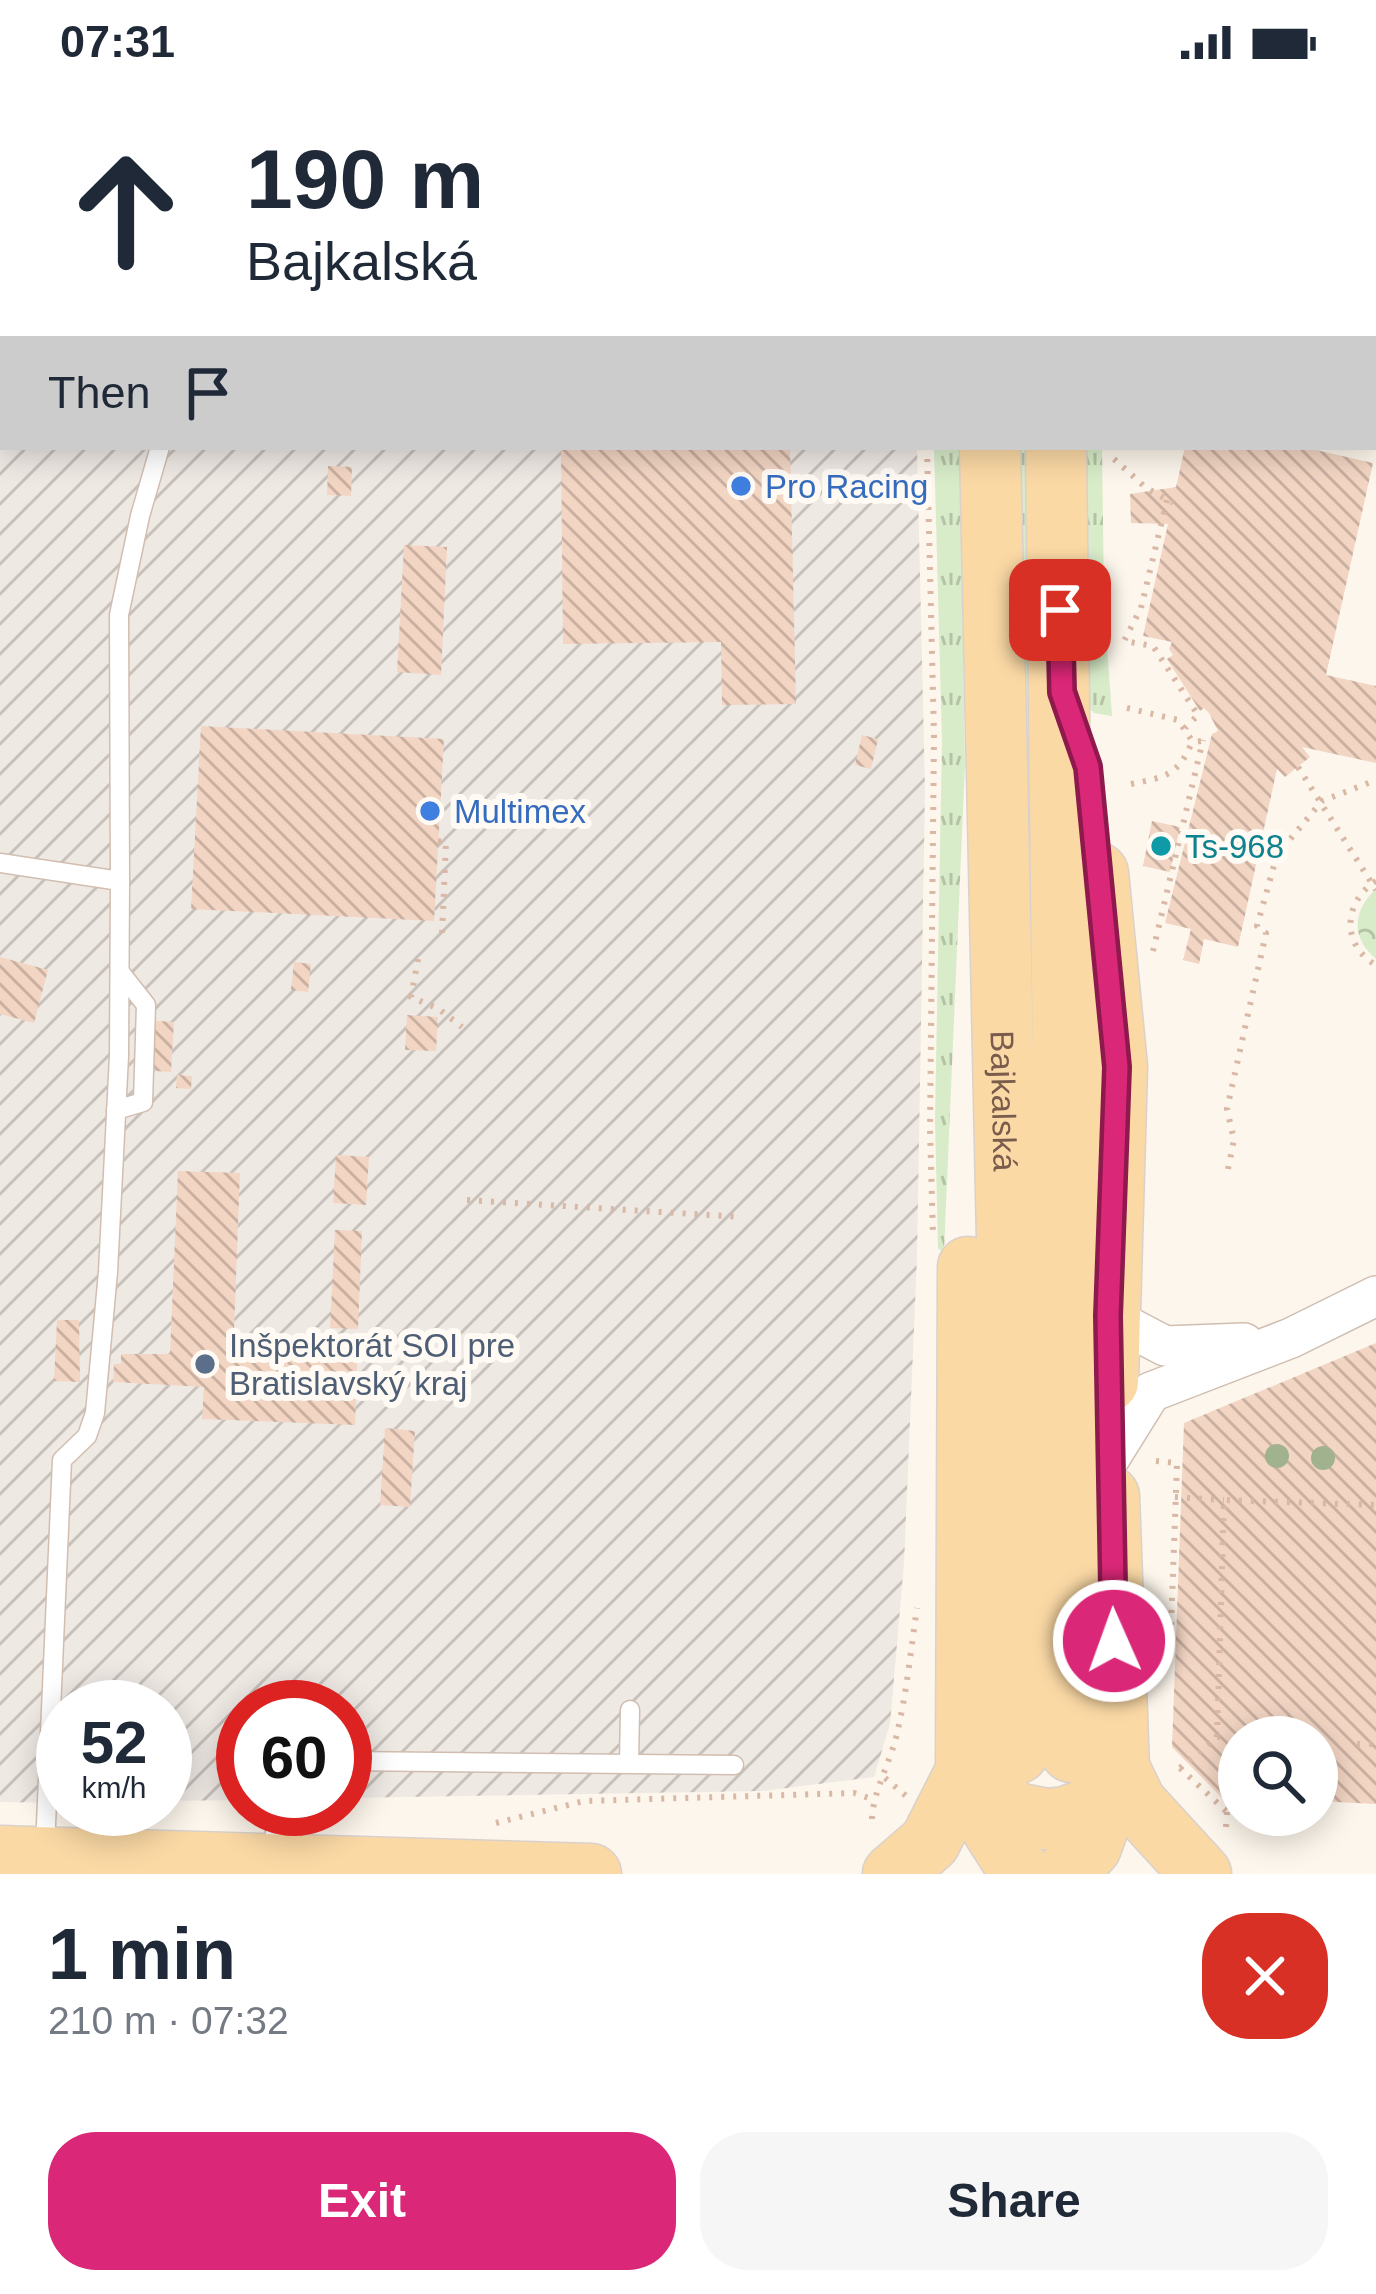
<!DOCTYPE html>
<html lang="en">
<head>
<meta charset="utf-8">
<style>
	:root { --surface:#fff; --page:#f6f6f7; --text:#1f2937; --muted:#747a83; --accent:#db2777 }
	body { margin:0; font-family:Arial,sans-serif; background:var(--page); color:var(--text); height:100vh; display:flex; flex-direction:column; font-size:45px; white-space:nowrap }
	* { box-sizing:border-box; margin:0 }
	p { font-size:39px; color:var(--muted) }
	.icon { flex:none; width:66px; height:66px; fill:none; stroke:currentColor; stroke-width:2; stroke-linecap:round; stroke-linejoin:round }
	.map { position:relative; height:1790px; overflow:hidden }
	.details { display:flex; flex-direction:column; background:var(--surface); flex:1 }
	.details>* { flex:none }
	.top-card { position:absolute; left:0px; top:0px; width:1377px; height:366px; box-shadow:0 6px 30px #0003; background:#fff; color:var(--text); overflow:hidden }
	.fabs { position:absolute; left:1218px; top:1632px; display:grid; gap:24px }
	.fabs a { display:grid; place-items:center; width:120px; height:120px; border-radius:50%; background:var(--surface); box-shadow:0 6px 30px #0003; font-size:60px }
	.speed { position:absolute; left:36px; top:1596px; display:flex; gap:24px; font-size:60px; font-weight:700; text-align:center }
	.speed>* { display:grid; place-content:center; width:156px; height:156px; border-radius:50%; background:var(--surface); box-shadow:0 6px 30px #0003; line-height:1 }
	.speed small { font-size:30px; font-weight:400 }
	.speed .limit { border:18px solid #d22; background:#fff; color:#111 }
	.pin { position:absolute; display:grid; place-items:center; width:102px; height:102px; color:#fff; margin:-51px; border-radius:24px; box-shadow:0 6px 18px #0006 }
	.me { position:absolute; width:132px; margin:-66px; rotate:358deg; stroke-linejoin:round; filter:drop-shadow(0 0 9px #0008) }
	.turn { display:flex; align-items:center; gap:42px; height:252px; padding:0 48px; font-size:54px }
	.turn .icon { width:156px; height:156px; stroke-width:2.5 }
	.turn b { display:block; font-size:84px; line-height:102px }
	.then { display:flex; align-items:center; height:114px; padding:0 48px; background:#0003; gap:24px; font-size:45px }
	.round { display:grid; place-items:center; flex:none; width:126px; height:126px; border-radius:48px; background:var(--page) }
	.headline { display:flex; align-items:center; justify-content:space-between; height:204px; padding:0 48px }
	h1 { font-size:72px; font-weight:700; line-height:90px }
	.cta { display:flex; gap:24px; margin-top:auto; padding:24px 48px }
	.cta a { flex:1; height:138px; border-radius:48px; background:var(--accent); color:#fff; font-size:48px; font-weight:700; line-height:138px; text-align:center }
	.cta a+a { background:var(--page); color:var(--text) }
	.status { display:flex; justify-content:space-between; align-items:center; height:84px; padding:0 60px; background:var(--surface); direction:ltr }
	.status svg { height:33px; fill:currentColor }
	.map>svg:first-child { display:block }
</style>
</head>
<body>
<div class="status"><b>07:31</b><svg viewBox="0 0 49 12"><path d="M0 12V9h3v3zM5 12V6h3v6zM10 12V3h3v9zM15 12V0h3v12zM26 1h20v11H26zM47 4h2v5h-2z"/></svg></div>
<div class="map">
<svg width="1376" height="1790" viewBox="0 0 1376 1790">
	<defs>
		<pattern id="industrial-furrows" width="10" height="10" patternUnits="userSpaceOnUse" patternTransform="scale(3)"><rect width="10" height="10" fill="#efe9e4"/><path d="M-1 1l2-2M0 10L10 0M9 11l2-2" fill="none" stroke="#c7c0bb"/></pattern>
		<pattern id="grass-tufts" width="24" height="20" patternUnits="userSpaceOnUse" patternTransform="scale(3)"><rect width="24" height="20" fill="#d8ecc9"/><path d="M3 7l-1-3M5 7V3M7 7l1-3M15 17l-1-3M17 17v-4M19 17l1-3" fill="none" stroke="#b4c2a5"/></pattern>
		<pattern id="forest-crowns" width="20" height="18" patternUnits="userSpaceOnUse" patternTransform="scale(3)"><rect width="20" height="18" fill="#d8ecc9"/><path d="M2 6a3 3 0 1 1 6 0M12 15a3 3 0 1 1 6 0" fill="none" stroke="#b4c2a5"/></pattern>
		<pattern id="building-back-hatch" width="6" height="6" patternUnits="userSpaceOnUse" patternTransform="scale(3)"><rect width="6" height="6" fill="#f3d5c3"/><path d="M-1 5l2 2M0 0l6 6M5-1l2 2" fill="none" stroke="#cab0a1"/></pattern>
	</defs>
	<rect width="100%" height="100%" fill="#fdf6ec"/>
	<path fill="url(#industrial-furrows)" d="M0,0H910L3,3V363H917L925,705L917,1174L904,1479L890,1640L874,1693L763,1707L345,1714V1623H243V1716L165,1717V1623H63V1719L0,1718Z"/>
	<g fill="url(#grass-tufts)">
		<path d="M934,363H960L965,680L944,1167L938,1165L935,1035L942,657Z"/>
		<path d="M1016,363H1033L1044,885L1029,886Z"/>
		<path d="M1077,363H1102L1104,519L1112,632L1094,629L1080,613Z"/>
	</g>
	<path fill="url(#forest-crowns)" d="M1376,805V875C1351,854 1352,827 1376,805Z"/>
	<g fill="url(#building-back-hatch)">
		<path d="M561,363H790L796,620L722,621L721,558L563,560Z"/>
		<path d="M1185,363H1303L1373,379L1326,591L1376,602V679L1302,663L1310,673L1285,693L1277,685L1238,863L1204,855L1199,880L1183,876L1191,845L1165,839L1212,650L1218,647L1209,629L1204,624L1200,627L1167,575L1173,571L1169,565L1172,558L1143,552L1168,440L1131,439L1130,410L1176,403Z"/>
		<path d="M328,382L352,383L351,412L327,411Z"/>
		<path d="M404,461L447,463L441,591L397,588Z"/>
		<path d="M201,642L444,655L434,837L191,825Z"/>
		<path d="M862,651L878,655L871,685L855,681Z"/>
		<path d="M1152,737L1180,743L1170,788L1143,782Z"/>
		<path d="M0,873L48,886L34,939L0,930Z"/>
		<path d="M294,878L311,880L308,908L291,906Z"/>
		<path d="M407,931L438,933L436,967L405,966Z"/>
		<path d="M142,936L174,938L171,988L139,986Z"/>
		<path d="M177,991L192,992L191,1005L176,1004Z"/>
		<path d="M336,1071L369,1073L366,1121L333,1119Z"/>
		<path d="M178,1087L240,1089L233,1273L357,1278L355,1341L202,1335L204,1303L113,1298L114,1280H121V1270H170Z"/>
		<path d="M335,1146L362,1147L358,1245L330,1244Z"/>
		<path d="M57,1236H79L80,1298L54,1297Z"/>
		<path d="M1376,1259V1720L1317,1717V1653H1239V1714H1222L1172,1663L1184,1339Z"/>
		<path d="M385,1344L415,1347L410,1423L380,1421Z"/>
	</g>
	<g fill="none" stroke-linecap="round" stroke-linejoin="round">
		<defs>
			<g id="service">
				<path d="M268,3L269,0"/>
				<path d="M0,779L120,797L119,531L140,432L160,363"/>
				<path d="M116,1026L143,1018L146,921L120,888"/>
				<path d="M345,1677L734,1681"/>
				<path d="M629,1679L630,1626"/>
				<path d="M45,1763L62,1376L87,1352L95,1329L108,1188L119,972L120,797"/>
				<path d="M274,1771L276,1725"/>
			</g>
			<g id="minor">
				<path d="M1108,1232L1165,1262L1244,1259"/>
				<path d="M1108,1377L1151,1308L1291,1254L1376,1212"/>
			</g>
			<g id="primary">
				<path d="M981,0V3"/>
				<path d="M1047,0V3"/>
				<path id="s1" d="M990,363L1018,1669"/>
				<path d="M1056,363L1071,1668"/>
				<path d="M1098,789L1117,983L1108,1298"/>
				<path d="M968,1183L966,1687L988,1738L1021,1790"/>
				<path d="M1119,1684L1136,1719L1201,1790"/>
				<path d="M970,1691L1016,1729L1046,1735L1066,1733L1092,1723L1119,1684"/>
				<path d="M0,1772L591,1790"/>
				<path d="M893,1790L930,1758L966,1687"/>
				<path d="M1065,1790L1091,1763L1119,1684L1109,1412"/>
			</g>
		</defs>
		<use href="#service" stroke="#d1beb0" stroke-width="21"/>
		<use href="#minor" stroke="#d1beb0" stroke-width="42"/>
		<use href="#primary" stroke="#dad1cd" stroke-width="63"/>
		<g stroke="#d9b8a5" stroke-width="6" stroke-dasharray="3 9" stroke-linecap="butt">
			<path d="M918,0V3"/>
			<path d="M927,363L934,651L930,1045L933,1151"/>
			<path d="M1114,375L1145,403L1173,419"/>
			<path d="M1167,416L1141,524L1124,557L1153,562L1198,631L1185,644"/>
			<path d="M1127,624L1178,636L1193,658L1210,656"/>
			<path d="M1298,683L1376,806"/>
			<path d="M1131,700C1165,693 1178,692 1192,658"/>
			<path d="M438,757L446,758L442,851"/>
			<path d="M1376,797C1343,818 1341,861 1376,881"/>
			<path d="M1153,867L1203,656"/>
			<path d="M418,875L411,913L439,925L462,943"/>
			<path d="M1228,1085L1234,1056L1227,1025L1266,849L1257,842L1277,771L1322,717L1376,696"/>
			<path d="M467,1116L741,1133"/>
			<path d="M1156,1377L1177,1379L1170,1573L1161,1574"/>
			<path d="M1175,1413L1224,1416"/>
			<path d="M1217,1653L1224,1416L1376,1421"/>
			<path d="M1357,1660H1376"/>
			<path d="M1180,1684L1227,1728L1239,1730"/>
			<path d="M1180,1684L1217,1653L1225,1652"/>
			<path d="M885,1694L906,1712"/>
			<path d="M1248,1731L1301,1738"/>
			<path d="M872,1735C873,1706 892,1676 898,1645C907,1606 911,1564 917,1524"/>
			<path d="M496,1739L584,1717L854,1709L872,1715"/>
			<path d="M1226,1743L1227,1728"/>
		</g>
		<use href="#service" stroke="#fff" stroke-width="18"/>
		<use href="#minor" stroke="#fff" stroke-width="39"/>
		<use href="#primary" stroke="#fbd9a5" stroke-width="60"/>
	</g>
	<g fill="#a0b28e">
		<circle cx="1277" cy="1372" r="12"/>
		<circle cx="1323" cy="1374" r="12"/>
	</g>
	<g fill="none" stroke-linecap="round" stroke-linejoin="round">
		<defs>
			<path id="route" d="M1060,526L1062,608L1088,683L1117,983L1108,1232L1114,1557"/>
		</defs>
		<use href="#route" stroke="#8e194d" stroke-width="30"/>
		<use href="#route" stroke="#db2777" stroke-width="21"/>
	</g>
	<g fill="#3f7fe0" stroke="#fffaf3" stroke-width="4.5">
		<circle cx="741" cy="402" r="12"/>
		<circle cx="430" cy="727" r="12"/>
	</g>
	<circle fill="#0f9aa8" stroke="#fffaf3" stroke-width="4.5" cx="1161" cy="762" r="12"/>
	<circle fill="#5c6f8a" stroke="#fffaf3" stroke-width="4.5" cx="205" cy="1280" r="12"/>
	<g text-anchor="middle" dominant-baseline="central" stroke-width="12" stroke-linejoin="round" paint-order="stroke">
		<g font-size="33" fill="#366cbe" stroke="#fffaf3" text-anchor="start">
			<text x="765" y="402">Pro Racing</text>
			<text x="454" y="727">Multimex</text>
		</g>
		<g font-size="33" fill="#0d838f" stroke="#fffaf3" text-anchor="start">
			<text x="1185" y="762">Ts-968</text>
		</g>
		<g font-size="33" fill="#7a5c4d" stroke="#fffaf3">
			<text stroke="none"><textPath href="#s1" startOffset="654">Bajkalská</textPath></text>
		</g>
		<g font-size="33" fill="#4e5e75" stroke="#fffaf3" text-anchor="start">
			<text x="229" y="1261">Inšpektorát SOI pre<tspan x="229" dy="38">Bratislavský kraj</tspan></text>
		</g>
	</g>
</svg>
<div class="fabs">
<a><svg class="icon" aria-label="search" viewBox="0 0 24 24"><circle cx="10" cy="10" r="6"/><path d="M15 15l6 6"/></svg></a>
</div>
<div class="speed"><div>52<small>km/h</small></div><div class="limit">60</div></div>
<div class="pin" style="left:1060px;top:526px;background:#d93025"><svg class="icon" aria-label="arrive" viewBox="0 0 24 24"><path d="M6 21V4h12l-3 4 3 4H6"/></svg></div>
<svg class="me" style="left:1114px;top:1557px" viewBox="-20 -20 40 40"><circle r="17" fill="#db2777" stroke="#fff" stroke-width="3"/><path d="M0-11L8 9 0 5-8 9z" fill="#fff"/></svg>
<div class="top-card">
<div class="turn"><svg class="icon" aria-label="ahead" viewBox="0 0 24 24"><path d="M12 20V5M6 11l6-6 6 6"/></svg><div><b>190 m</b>Bajkalská</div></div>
<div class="then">Then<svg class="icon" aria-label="arrive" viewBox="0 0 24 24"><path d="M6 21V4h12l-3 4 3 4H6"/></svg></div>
</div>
</div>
<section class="details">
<div class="headline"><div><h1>1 min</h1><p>210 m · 07:32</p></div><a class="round" style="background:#d93025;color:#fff"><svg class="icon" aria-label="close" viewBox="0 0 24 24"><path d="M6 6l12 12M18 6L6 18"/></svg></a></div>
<div class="cta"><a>Exit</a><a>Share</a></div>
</section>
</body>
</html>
